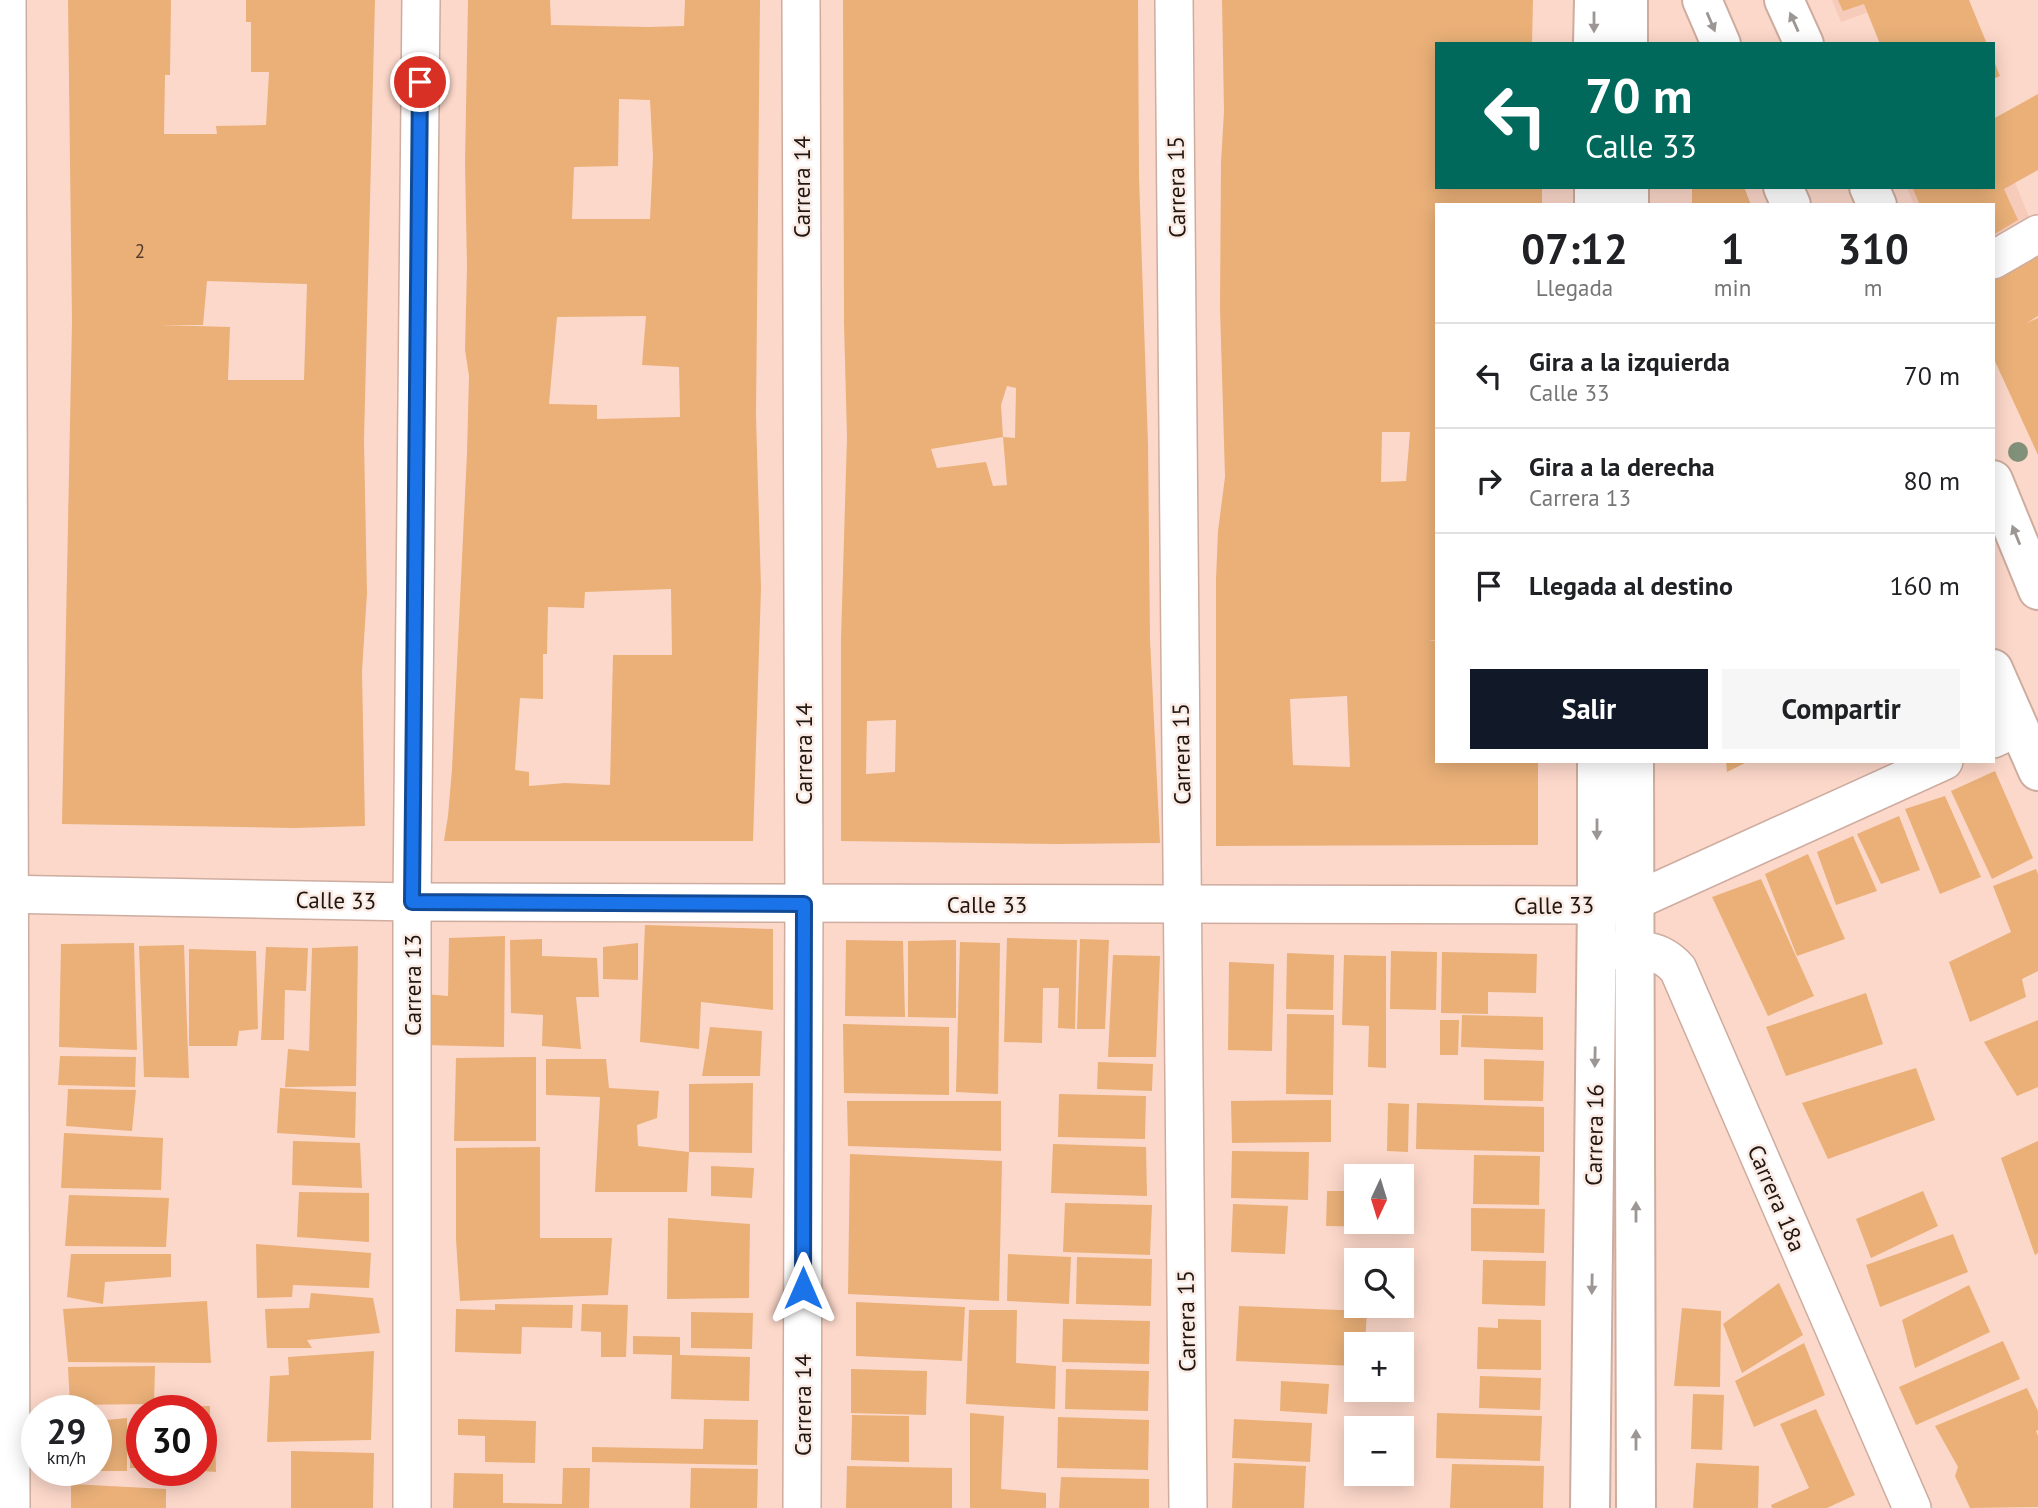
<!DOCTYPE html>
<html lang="es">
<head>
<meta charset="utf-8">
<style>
	:root { --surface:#fff; --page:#f6f6f6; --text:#202124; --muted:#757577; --line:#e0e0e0; --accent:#111827 }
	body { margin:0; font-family:"PT Sans",sans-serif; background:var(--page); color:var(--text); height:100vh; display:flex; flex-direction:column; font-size:26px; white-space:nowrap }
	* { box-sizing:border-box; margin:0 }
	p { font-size:23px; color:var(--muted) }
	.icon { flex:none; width:38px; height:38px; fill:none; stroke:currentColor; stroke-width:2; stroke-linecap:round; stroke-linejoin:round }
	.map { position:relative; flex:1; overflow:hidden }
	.sheet { position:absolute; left:1435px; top:203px; width:560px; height:560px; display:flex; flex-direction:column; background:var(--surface); border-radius:0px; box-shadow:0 4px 18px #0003 }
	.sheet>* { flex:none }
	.hud { position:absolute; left:1435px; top:42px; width:560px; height:147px; border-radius:0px; box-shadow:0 4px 18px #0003; background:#00695c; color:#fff; overflow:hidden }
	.needle { width:46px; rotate:184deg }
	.buttons { position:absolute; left:1344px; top:1164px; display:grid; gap:14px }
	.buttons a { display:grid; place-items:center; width:70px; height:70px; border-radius:0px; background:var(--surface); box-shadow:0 4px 18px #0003; font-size:35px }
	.speed { position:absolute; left:21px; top:1395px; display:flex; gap:14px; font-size:35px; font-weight:700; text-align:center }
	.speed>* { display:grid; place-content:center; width:91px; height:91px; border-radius:50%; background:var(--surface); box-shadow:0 4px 18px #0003; line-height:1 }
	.speed small { font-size:18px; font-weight:400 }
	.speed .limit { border:10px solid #d22; background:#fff; color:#111 }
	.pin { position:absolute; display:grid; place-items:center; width:60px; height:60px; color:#fff; margin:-30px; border:4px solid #fff; border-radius:50%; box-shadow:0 2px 7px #0007 }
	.me { position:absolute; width:77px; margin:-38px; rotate:0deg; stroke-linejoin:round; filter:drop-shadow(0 0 5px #0008) }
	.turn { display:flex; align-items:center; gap:24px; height:147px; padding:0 35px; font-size:32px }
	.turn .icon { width:91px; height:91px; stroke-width:2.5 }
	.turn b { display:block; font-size:49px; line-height:60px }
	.eta { display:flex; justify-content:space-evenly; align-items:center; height:119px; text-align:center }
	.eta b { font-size:42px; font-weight:800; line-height:49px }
	.primary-button { display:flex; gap:14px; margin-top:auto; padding:14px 35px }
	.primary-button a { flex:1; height:80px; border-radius:0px; background:var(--accent); color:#fff; font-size:28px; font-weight:800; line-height:80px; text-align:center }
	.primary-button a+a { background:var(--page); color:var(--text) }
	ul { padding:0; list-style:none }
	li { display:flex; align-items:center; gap:21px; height:105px; padding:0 35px; border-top:2px solid var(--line) }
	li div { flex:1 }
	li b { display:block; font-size:26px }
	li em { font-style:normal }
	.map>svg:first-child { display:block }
</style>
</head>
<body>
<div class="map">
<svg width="2038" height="1508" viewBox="0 0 2038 1508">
	<rect width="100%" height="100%" fill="#fcd8ca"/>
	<g fill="#f7cbba">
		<path d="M1832,0H1903L1841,22Z"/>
		<path d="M1993,128L2033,227L1993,249V205H1914L1907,187H1993Z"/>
	</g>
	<g fill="#eab078" fill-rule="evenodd">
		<path d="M68,0H171L170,75H165L164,134H217L216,126L266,125L269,72H251V22H246V0H375L364,441L367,593L362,671L365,826L294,828L62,824L72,322ZM207,281L307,284L304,380H228L230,327L159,325H203Z"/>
		<path d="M468,0H550L551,25L648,27L684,26L685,0H760L756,416L761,588L753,841H444L448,816L452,769L467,453L469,376L465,350L467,267L465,163ZM619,99L650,100L653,157L650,219H572L574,167L618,166ZM646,316L642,365L679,367L680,417L597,419V405L549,404L557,317ZM671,589L672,655H613L610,785L565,783L529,786V772L515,770L520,698L543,699V654H547L548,607L584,608L585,592Z"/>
		<path d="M843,0H1138L1139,176L1148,444L1150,639L1160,843L1057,844L841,841V639L847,437L844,323ZM1007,386L1016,388L1015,438L1003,437L1001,405ZM1003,437L1007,485L993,486L986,462L937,468L931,449ZM896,720L895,772L866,774L867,721Z"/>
		<path d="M1222,0H1533L1532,44H1437V187H1542V205H1437V640L1428,641H1437V761H1538V845L1216,846V579L1218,531L1225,477L1220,308L1221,163L1224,111ZM1382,432H1410L1406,481L1381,482ZM1347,696L1350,767L1293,765L1290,699Z"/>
		<path d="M1838,0H1969L1987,44H1880L1864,4L1843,11Z"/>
		<path d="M1993,59L2000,76L1993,79Z"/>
		<path d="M2038,94V170L2004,189L2018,220L1993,235V205H1920L1912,187H1993V119Z"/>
		<path d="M1692,187H1744L1751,205H1692Z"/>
		<path d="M2038,243V316L2027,323L2038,318V455L1993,357V268Z"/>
		<path d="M1726,761H1749L1727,772Z"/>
		<path d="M1995,771L2033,858L1992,879L1951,791Z"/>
		<path d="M1945,796L1981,877L1940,894L1905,809Z"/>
		<path d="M1899,816L1920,870L1881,884L1857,834Z"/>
		<path d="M1853,836L1877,891L1836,905L1817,852Z"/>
		<path d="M1808,854L1845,939L1797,956L1765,874Z"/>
		<path d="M2036,869L2038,874V971L2022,979L2026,997L1970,1022L1949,962L2011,932L1993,886Z"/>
		<path d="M1761,879L1814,996L1768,1016L1712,897Z"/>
		<path d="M645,925L773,929V1010L701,1002L699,1049L640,1042Z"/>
		<path d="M505,936L504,1047L424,1045L425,994L448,996L449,938Z"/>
		<path d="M1007,938L1077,940L1075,1029L1058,1028L1059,988H1043L1042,1043L1004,1042Z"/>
		<path d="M542,939V956L597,958L599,997H576L581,1049L542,1046L543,1015L511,1013L510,940Z"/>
		<path d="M1080,939L1109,940L1105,1029H1077Z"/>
		<path d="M846,940L903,941L905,1017L845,1016Z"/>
		<path d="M956,940V1018L908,1017V941Z"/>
		<path d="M960,942L1000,943L998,1094L956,1092Z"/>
		<path d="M134,943L137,1050L59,1047L61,944Z"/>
		<path d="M638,943V980L603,979V947Z"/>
		<path d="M184,945L189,1078L144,1077L139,946Z"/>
		<path d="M358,946L356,1086L285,1087L288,1049L309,1051L312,948Z"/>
		<path d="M266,947L308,948L306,991L285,990L284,1040H261Z"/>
		<path d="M189,949L256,951L258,1029L239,1031L237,1046H189Z"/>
		<path d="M1391,951L1437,952L1436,1010L1390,1009Z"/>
		<path d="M1442,952L1537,954L1536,993L1488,992V1014L1441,1013Z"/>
		<path d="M1287,953L1334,955L1333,1010L1286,1009Z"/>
		<path d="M1113,955L1160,956L1156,1057H1108Z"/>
		<path d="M1344,955L1386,956V1068L1368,1067L1369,1026L1342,1025Z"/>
		<path d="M1229,962L1274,964L1272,1051L1228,1050Z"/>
		<path d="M1866,993L1883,1044L1786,1076L1766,1027Z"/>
		<path d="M1287,1014L1334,1015L1333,1095L1286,1094Z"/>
		<path d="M1462,1015L1543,1017V1050L1461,1047Z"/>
		<path d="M1440,1020H1459L1458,1055H1440Z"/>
		<path d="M2038,1020V1087L2017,1096L1984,1042Z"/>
		<path d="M843,1024L949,1027V1095L844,1093Z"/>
		<path d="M710,1027L762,1031L760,1076H702Z"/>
		<path d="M60,1056L136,1057L135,1087L58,1085Z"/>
		<path d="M536,1057V1141H454L456,1058Z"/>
		<path d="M546,1059H606L609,1088L659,1091L657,1118L637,1125L638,1146L689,1152L687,1192H595L600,1097L546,1095Z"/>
		<path d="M1484,1059L1544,1061L1543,1101L1484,1100Z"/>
		<path d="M1098,1062L1153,1064L1152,1091L1097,1089Z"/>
		<path d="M1916,1068L1935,1120L1828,1159L1802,1103Z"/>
		<path d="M753,1083L752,1153L689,1152V1084Z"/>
		<path d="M280,1088L356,1092L355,1138L277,1133Z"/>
		<path d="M68,1089L136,1090L132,1131L66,1126Z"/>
		<path d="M1059,1094L1146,1096L1145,1139L1058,1137Z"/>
		<path d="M1331,1100V1142L1232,1143L1231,1101Z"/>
		<path d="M847,1101H1001V1151L848,1146Z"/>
		<path d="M1388,1103L1409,1104L1408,1152L1387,1151Z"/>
		<path d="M1417,1103L1544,1107V1152L1416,1149Z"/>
		<path d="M64,1133L163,1138L161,1190L61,1188Z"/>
		<path d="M293,1141L360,1143L362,1188L292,1185Z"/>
		<path d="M2038,1141V1253L2035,1255L2001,1158Z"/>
		<path d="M1053,1144L1146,1147L1147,1196L1051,1193Z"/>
		<path d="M540,1147V1238H612L608,1295L460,1301L456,1239V1148Z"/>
		<path d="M1232,1151L1309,1152L1308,1200L1231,1198Z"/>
		<path d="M850,1154L1002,1161L999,1301L848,1294Z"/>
		<path d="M1474,1155L1540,1156L1539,1205L1473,1204Z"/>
		<path d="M711,1166L754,1168L752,1198L711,1196Z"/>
		<path d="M1327,1191H1356V1222H1387V1227L1326,1226Z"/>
		<path d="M1923,1191L1938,1226L1871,1258L1856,1219Z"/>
		<path d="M299,1192L369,1193V1242L297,1237Z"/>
		<path d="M69,1195L169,1198L166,1247L65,1246Z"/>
		<path d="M1065,1203L1152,1205L1150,1255L1063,1252Z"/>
		<path d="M1233,1204L1288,1206L1285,1254L1231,1252Z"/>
		<path d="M1471,1208L1545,1209L1544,1253L1471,1251Z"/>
		<path d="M668,1218L750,1224L749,1298L667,1299Z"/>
		<path d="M1953,1234L1968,1272L1880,1307L1866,1265Z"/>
		<path d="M256,1244L371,1253L369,1288L293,1285L292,1297L257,1298Z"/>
		<path d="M71,1254H171V1277L105,1282L103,1304L67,1297Z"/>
		<path d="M1008,1254L1071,1257L1069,1304L1007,1301Z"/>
		<path d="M1077,1257L1152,1259L1151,1306L1076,1304Z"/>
		<path d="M1483,1260L1546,1261L1545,1306L1482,1304Z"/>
		<path d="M1779,1283L1803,1335L1742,1373L1723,1324Z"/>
		<path d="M1969,1285L1990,1332L1915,1368L1902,1320Z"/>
		<path d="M311,1293L373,1298L380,1333L307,1340L312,1348H267L265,1309L309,1308Z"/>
		<path d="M207,1301L211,1363L68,1362L63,1309Z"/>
		<path d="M856,1302L965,1307L962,1361L856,1356Z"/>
		<path d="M495,1304L573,1305L572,1328L522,1327L521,1354L455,1352L456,1309L495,1310Z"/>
		<path d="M582,1304L628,1305L626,1357H601V1332L581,1331Z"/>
		<path d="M1239,1306L1367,1311L1365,1344H1356V1366L1236,1361Z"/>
		<path d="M1682,1308L1721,1311L1720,1387L1674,1386Z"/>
		<path d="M969,1310H1017L1016,1363L1056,1366L1055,1409L966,1404Z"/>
		<path d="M691,1312L753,1313L752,1349L691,1348Z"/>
		<path d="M1063,1319L1150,1321L1149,1364L1062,1362Z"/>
		<path d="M1498,1319L1541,1320V1370L1477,1369L1478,1327L1498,1328Z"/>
		<path d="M633,1336L680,1337V1355L750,1357L749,1401L671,1399L672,1355L633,1354Z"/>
		<path d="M2003,1341L2020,1379L1916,1425L1899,1387Z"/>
		<path d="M1804,1343L1825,1395L1754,1427L1735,1381Z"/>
		<path d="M374,1351L371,1440L267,1442L270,1376L289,1375L288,1357Z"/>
		<path d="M155,1366L154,1404L70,1405L68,1367Z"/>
		<path d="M851,1369L927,1371L926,1415L851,1413Z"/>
		<path d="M1066,1369L1149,1371L1148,1411L1065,1409Z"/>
		<path d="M1480,1376L1541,1378L1540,1410L1479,1408Z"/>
		<path d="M1281,1381L1329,1384L1327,1414L1280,1411Z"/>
		<path d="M2027,1388L2038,1411V1430L2036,1431L2038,1436V1507L1970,1508L1955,1476L1958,1467L1935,1426Z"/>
		<path d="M1693,1394L1724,1395L1722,1450L1691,1449Z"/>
		<path d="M210,1406V1429H201V1410L145,1409L158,1407Z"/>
		<path d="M1816,1409L1855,1495L1827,1508H1772L1771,1505L1809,1488L1780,1424Z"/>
		<path d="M970,1413L1004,1416L1001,1489L1046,1493V1508H970Z"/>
		<path d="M1437,1413L1542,1416L1540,1461L1436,1458Z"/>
		<path d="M852,1415L909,1416V1462L851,1460Z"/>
		<path d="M1058,1417L1149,1420L1148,1470L1057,1468Z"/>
		<path d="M127,1418V1471H96V1421Z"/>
		<path d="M458,1419L536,1421L535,1463L485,1462V1436L458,1435Z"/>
		<path d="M704,1419L758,1420L757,1465L592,1462V1447L703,1449Z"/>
		<path d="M1234,1419L1312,1423L1310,1462L1232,1458Z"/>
		<path d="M201,1434H215L216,1472L201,1471Z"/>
		<path d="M130,1444L142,1445V1468H130Z"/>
		<path d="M291,1451L374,1453L373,1508H291Z"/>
		<path d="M1234,1463L1306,1466L1304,1508H1232Z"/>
		<path d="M1696,1463L1759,1466L1758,1508H1693Z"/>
		<path d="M1452,1464L1544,1466L1543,1508H1450Z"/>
		<path d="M847,1466L952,1468V1508H846Z"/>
		<path d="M563,1468H590L589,1508H453L454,1473L503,1474V1503L562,1504Z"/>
		<path d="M691,1468L758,1469L757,1508H690Z"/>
		<path d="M1061,1477L1149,1479V1508H1059Z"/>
		<path d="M71,1484L166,1489V1508H71Z"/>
	</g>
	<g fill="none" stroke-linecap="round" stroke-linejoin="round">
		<defs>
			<g id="street">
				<path d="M7,0L11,1508"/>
				<path d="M801,0L804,903L802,1508"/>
				<path d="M1174,0L1188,1508"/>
				<path d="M1993,260L2038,234"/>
				<path d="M1993,739L2019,727"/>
				<path d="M0,894L412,902L1597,905L1635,901L1944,761"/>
				<path d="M1604,951C1633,950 1657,945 1678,969L1912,1508"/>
				<path d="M412,1508V902L421,0"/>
			</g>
			<g id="secondary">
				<path d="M1593,44L1594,0"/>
				<path d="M1628,44V0"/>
				<path d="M1594,187V205"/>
				<path d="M1629,187V205"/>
				<path d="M1634,761L1636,1508"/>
				<path d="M1590,1508L1597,905V761"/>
			</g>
			<g id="primary">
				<path d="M1702,0L1721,44"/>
				<path d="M1784,0L1804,44"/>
				<path d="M1783,187L1791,205"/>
				<path d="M1869,187L1877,205"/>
				<path d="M1993,480L2038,590"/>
				<path d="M1993,669L2038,771"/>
			</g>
		</defs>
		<use href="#street" stroke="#ceac9f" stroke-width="40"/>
		<use href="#secondary" stroke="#ceac9f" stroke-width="42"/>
		<use href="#primary" stroke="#ceac9f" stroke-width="42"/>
		<use href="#street" stroke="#fff" stroke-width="37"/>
		<use href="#secondary" stroke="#fff" stroke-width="38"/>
		<use href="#primary" stroke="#fff" stroke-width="38"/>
	</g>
	<circle fill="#819079" cx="2018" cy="452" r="10"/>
	<defs><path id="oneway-solid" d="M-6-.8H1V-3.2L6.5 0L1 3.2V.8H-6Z" transform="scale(1.75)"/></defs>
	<g fill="#9c9694">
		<use href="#oneway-solid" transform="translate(1594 22) rotate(90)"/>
		<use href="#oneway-solid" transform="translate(1711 22) rotate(67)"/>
		<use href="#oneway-solid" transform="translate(1794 22) rotate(-114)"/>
		<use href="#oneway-solid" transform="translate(2016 535) rotate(-112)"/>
		<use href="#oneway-solid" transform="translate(1597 829) rotate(90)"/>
		<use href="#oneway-solid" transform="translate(1595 1057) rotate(91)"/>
		<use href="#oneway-solid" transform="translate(1636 1212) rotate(-90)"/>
		<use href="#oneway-solid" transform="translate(1592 1284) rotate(91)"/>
		<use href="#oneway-solid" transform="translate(1636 1440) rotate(-90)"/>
	</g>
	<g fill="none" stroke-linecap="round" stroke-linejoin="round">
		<defs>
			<path id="route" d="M420,82L412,902L804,904L803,1288"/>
		</defs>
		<use href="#route" stroke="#114b97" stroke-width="18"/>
		<use href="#route" stroke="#1a73e8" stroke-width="12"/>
	</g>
	<g text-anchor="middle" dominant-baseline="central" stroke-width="5" stroke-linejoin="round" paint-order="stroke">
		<g font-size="19" fill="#543c2b">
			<text x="140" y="251">2</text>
		</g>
		<g font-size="23" fill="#221611" stroke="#faebe5">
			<text transform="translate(801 187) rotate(-90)">Carrera 14</text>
			<text transform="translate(1176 187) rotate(-91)">Carrera 15</text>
			<text transform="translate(803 754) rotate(-90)">Carrera 14</text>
			<text transform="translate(1181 754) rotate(-91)">Carrera 15</text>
			<text transform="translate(336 900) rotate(1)">Calle 33</text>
			<text x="987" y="904">Calle 33</text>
			<text transform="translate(1554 905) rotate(-1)">Calle 33</text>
			<text transform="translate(412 985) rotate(-90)">Carrera 13</text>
			<text transform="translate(1594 1135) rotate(-89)">Carrera 16</text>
			<text transform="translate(1777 1198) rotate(67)">Carrera 18a</text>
			<text transform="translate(1186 1321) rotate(-91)">Carrera 15</text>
			<text transform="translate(802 1405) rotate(-90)">Carrera 14</text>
		</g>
	</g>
</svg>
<div class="buttons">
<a><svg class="needle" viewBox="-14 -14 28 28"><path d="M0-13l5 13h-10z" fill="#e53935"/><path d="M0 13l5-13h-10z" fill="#757577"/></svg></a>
<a><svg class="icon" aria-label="search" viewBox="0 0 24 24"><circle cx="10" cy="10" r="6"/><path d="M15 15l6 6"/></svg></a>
<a>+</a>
<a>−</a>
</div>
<div class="speed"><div>29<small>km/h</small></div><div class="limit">30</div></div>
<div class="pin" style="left:420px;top:82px;background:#d93025"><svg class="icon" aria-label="arrive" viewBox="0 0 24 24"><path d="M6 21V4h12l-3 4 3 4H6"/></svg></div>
<svg class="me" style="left:803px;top:1288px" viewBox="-20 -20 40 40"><path d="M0-17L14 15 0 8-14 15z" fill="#1a73e8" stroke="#fff" stroke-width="4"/></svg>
<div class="hud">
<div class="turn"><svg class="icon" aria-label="left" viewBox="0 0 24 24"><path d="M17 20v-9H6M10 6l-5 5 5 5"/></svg><div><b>70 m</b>Calle 33</div></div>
</div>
<section class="sheet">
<div class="eta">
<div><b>07:12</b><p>Llegada</p></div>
<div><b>1</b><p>min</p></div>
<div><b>310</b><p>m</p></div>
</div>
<ul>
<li><svg class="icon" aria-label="left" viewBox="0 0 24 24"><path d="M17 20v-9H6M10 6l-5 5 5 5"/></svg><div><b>Gira a la izquierda</b><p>Calle 33</p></div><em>70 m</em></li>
<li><svg class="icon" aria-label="right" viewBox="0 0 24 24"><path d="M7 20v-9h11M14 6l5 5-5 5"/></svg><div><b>Gira a la derecha</b><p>Carrera 13</p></div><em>80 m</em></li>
<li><svg class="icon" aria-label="arrive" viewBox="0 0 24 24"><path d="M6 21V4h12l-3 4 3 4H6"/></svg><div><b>Llegada al destino</b></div><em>160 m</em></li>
</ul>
<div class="primary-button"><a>Salir</a><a>Compartir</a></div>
</section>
</div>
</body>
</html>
